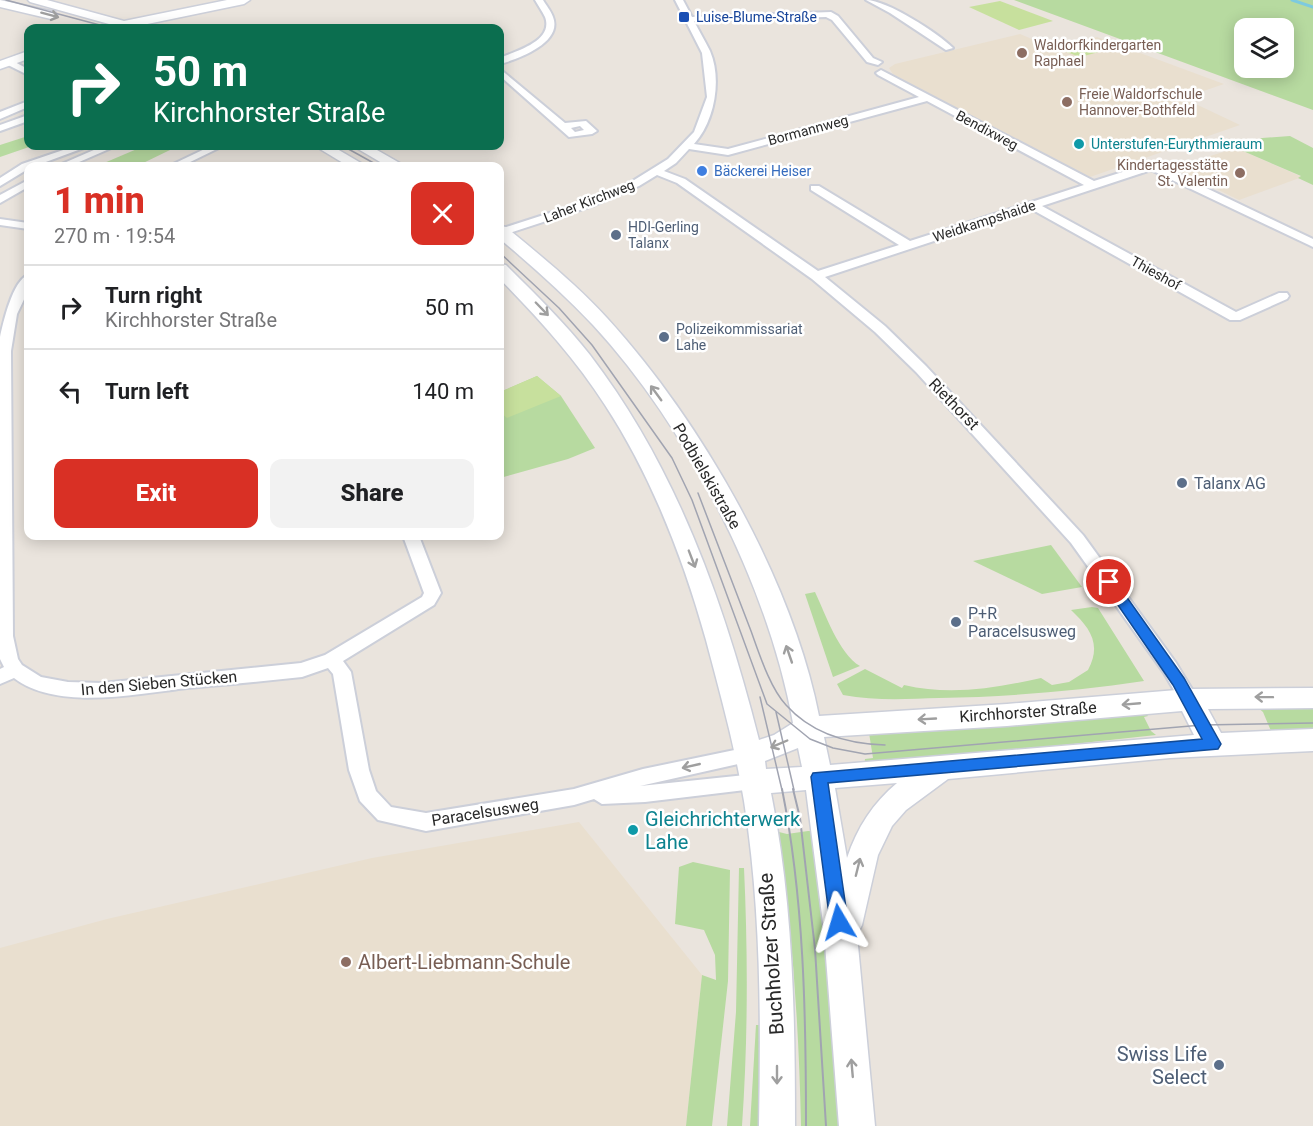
<!DOCTYPE html>
<html lang="en">
<head>
<meta charset="utf-8">
<style>
	:root { --surface:#fff; --page:#f2f2f2; --text:#202124; --muted:#757577; --line:#e0e0e0; --accent:#d93025 }
	body { margin:0; font-family:Roboto,sans-serif; background:var(--page); color:var(--text); height:100vh; display:flex; flex-direction:column; font-size:22px; white-space:nowrap }
	* { box-sizing:border-box; margin:0 }
	p { font-size:20px; color:var(--muted) }
	.icon { flex:none; width:33px; height:33px; fill:none; stroke:currentColor; stroke-width:2; stroke-linecap:round; stroke-linejoin:round }
	.map { position:relative; flex:1; overflow:hidden }
	.details { position:absolute; left:24px; top:162px; width:480px; height:378px; display:flex; flex-direction:column; background:var(--surface); border-radius:12px; box-shadow:0 3px 15px #0003 }
	.details>* { flex:none }
	.banner { position:absolute; left:24px; top:24px; width:480px; height:126px; border-radius:12px; box-shadow:0 3px 15px #0003; background:#0b6e4f; color:#fff; overflow:hidden }
	.tools { position:absolute; left:1234px; top:18px; display:grid; gap:12px }
	.tools a { display:grid; place-items:center; width:60px; height:60px; border-radius:12px; background:var(--surface); box-shadow:0 3px 15px #0003; font-size:30px }
	.pin { position:absolute; display:grid; place-items:center; width:51px; height:51px; color:#fff; margin:-26px; border:3px solid #fff; border-radius:50%; box-shadow:0 2px 6px #0007 }
	.me { position:absolute; width:66px; margin:-33px; rotate:353deg; stroke-linejoin:round; filter:drop-shadow(0 0 4px #0008) }
	.turn { display:flex; align-items:center; gap:21px; height:126px; padding:0 30px; font-size:27px }
	.turn .icon { width:78px; height:78px; stroke-width:2.5 }
	.turn b { display:block; font-size:42px; line-height:51px }
	.round { display:grid; place-items:center; flex:none; width:63px; height:63px; border-radius:12px; background:var(--page) }
	.summary { display:flex; align-items:center; justify-content:space-between; height:102px; padding:0 30px }
	h1 { font-size:36px; font-weight:800; line-height:45px; color:var(--accent) }
	.cta { display:flex; gap:12px; margin-top:auto; padding:12px 30px }
	.cta a { flex:1; height:69px; border-radius:12px; background:var(--accent); color:#fff; font-size:24px; font-weight:800; line-height:69px; text-align:center }
	.cta a+a { background:var(--page); color:var(--text) }
	ul { padding:0; list-style:none }
	li { display:flex; align-items:center; gap:18px; height:84px; padding:0 30px; border-top:2px solid var(--line) }
	li div { flex:1 }
	li b { display:block; font-size:22px }
	li em { font-style:normal }
	.map>svg:first-child { display:block }
</style>
</head>
<body>
<div class="map">
<svg width="1313" height="1126" viewBox="0 0 1313 1126">
	<rect width="100%" height="100%" fill="#eae4dd"/>
	<g fill="#e9dfcf">
		<path d="M1020,34L1053,48L1097,37L1224,84L1183,98L1240,125L1090,177L950,106L893,74L889,68L895,64Z"/>
		<path d="M1236,148L1302,177L1239,200L1180,171L1210,159L1207,157Z"/>
		<path d="M579,822L702,975L686,1126H0V948L107,919L372,858Z"/>
	</g>
	<g fill="#b7daa0" fill-rule="evenodd">
		<path d="M1014,0H1313V110ZM1284,28V68H1245V28Z"/>
		<path d="M28,136V146H32L0,157V145Z"/>
		<path d="M1290,136L1313,148V185L1298,178L1301,176L1236,148L1262,138Z"/>
		<path d="M144,146L170,150L137,166H97Z"/>
		<path d="M537,376L561,396L595,448L568,459L500,478V392Z"/>
		<path d="M1051,545L1082,587L1042,594L973,561Z"/>
		<path d="M815,592C825,613 839,654 860,666L833,677L805,594Z"/>
		<path d="M1092,607L1098,608L1144,681C1076,691 1008,697 939,698C907,699 875,701 843,695L837,684L865,669L902,688L904,685C951,696 995,688 1041,678L1052,685L1069,682L1088,670C1102,644 1090,628 1071,610Z"/>
		<path d="M1257,707H1313V731H1271L1263,712Z"/>
		<path d="M1144,711L1148,716L1144,717L1151,731L1156,735L864,767L865,759L873,758L869,733L950,730Z"/>
		<path d="M808,831H814L834,1000L841,1126H801C799,1027 792,930 779,832L787,834Z"/>
		<path d="M693,862L730,870L728,981L712,1126H686L702,975L716,980L715,955L704,930L675,924L679,867Z"/>
		<path d="M739,868H744C748,954 748,1040 742,1126H727L736,1012Z"/>
		<path d="M756,1025H761L762,1126H750Z"/>
	</g>
	<g fill="#c7e09d">
		<path d="M1000,1L1053,21L1019,30L969,7Z"/>
		<path d="M1091,41L1110,49L1080,57L1061,50Z"/>
		<path d="M537,376L561,396L507,418L500,412V392Z"/>
	</g>
	<g fill="none" stroke-linecap="round" stroke-linejoin="round">
		<path stroke="#7dcadf" stroke-width="3" d="M1292,0L1313,7"/>
		<defs>
			<g id="street">
				<path d="M535,0H543C546,5 551,11 553,17C563,43 518,59 500,64V58C516,51 554,41 545,17C542,11 538,5 535,0Z"/>
				<path d="M675,0H683L692,17L831,12L838,16L873,58L882,62L878,65L867,62L832,20L826,17L694,21C699,31 705,41 710,51C722,79 715,121 694,144L728,149L919,97L878,75L876,73L881,70L1094,181L1148,164H1156L1313,239V247L1309,245L1151,170L1042,206L1236,312L1279,293H1287L1289,296L1287,299L1240,320H1230L1031,209L825,277L885,326L926,366L1083,535L1176,663L1198,699L1196,704L1189,706L1182,704L1164,673L1071,543L916,372L875,332L812,279L677,183L657,175L639,186L595,205L500,236V229L587,201L631,182L668,159L694,132L707,97L702,53ZM927,101L1084,185L910,241L819,186H811V190L899,245L818,271L685,179L664,171L676,163L689,149L728,155Z"/>
				<path d="M866,0C887,0 938,33 953,48L946,50L890,13Z"/>
				<path d="M9,59L28,69V75L6,64L5,62Z"/>
				<path d="M500,69L565,123L586,121L597,131L592,134L569,137L500,76ZM580,126L584,130L575,132L571,128Z"/>
				<path d="M28,101V107L0,119V112Z"/>
				<path d="M28,115V121L0,131V125Z"/>
				<path d="M75,146H89L35,166H28V169L0,186V178L22,164Z"/>
				<path d="M103,146H116L70,166H57Z"/>
				<path d="M211,146H223L182,166H169Z"/>
				<path d="M28,180V187L0,203V195Z"/>
				<path d="M0,219L28,223V229L0,225Z"/>
				<path d="M28,275V291L17,314L11,351L13,636L18,659L22,665L41,677L68,682L102,683L301,663L325,655L422,597L424,593L403,536H419L441,593L434,605L343,661L351,672L369,770L376,791L391,807L426,813L574,789L643,769L749,747L756,750L759,755L756,760L640,786L755,774L762,776L765,782L762,788L645,802L602,804L594,799L574,805L426,831L378,820L360,801L349,770L333,674L328,668L302,677C264,681 225,685 187,688C137,694 57,711 14,678L0,684V669L4,667L0,659V337C3,323 13,280 28,275Z"/>
			</g>
			<g id="secondary">
				<path d="M0,0L55,12L57,15L51,19L0,7Z"/>
				<path d="M28,0H47L124,21L227,0H250L244,4L128,28H100L102,25L109,24L30,2Z"/>
				<path d="M28,51V59L0,69V61Z"/>
				<path d="M315,146H332L366,166H348Z"/>
				<path d="M353,146H370L405,166H387Z"/>
				<path d="M500,226L506,227C541,256 577,285 607,318C701,421 792,579 819,716L1007,704L1189,689L1313,688V708L1208,709L1221,733L1313,729V751L1170,758L948,779L906,810L892,826L878,855L862,925L857,935L875,1126H839L824,931L806,790L771,793C793,902 795,1015 795,1126H759C761,1018 761,908 744,801C735,747 720,693 706,640C683,558 652,477 605,405C575,358 538,318 500,279V264L506,265C535,294 565,323 590,355C677,469 724,602 759,740L774,735L793,723C768,585 688,428 593,325C564,294 532,266 500,239ZM1182,711L1194,735L830,765L824,737L1007,726ZM798,748L802,767L766,769L765,761ZM897,783C873,803 857,828 847,858L835,788Z"/>
			</g>
		</defs>
		<use href="#street" stroke="#cccfd9" stroke-width="4"/>
		<use href="#secondary" stroke="#cccfd9" stroke-width="3"/>
		<use href="#street" fill="#fff" fill-rule="evenodd"/>
		<use href="#secondary" fill="#fff" fill-rule="evenodd"/>
		<g stroke="#a1a4b1" stroke-width="1.5">
			<path d="M6,0L111,28"/>
			<path d="M343,146L379,166"/>
			<path d="M500,253L559,308L592,345L672,458L692,500L767,704L810,739L833,748L865,754L1202,725L1313,723"/>
			<path d="M698,493C716,539 733,585 751,631C759,653 770,688 786,705C812,734 848,744 885,745"/>
			<path d="M760,697L782,790"/>
			<path d="M776,712L794,790"/>
		</g>
		<g stroke="#a1a4b1" stroke-width="2">
			<path d="M782,789C804,899 806,1014 806,1126"/>
			<path d="M793,789L800,818L815,949L826,1126"/>
		</g>
	</g>
	<defs><path id="oneway-shaft" d="M-6 0H5M1.5-3L5.5 0L1.5 3" fill="none" stroke-width="1.6" stroke-linecap="round" stroke-linejoin="round" transform="scale(1.5)"/></defs>
	<g stroke="#9f9f9f">
		<use href="#oneway-shaft" transform="translate(50 15) rotate(15)"/>
		<use href="#oneway-shaft" transform="translate(542 309) rotate(46)"/>
		<use href="#oneway-shaft" transform="translate(656 393) rotate(-126)"/>
		<use href="#oneway-shaft" transform="translate(692 559) rotate(69)"/>
		<use href="#oneway-shaft" transform="translate(789 654) rotate(-109)"/>
		<use href="#oneway-shaft" transform="translate(1264 697) rotate(-179)"/>
		<use href="#oneway-shaft" transform="translate(1131 704) rotate(175)"/>
		<use href="#oneway-shaft" transform="translate(927 719) rotate(177)"/>
		<use href="#oneway-shaft" transform="translate(779 744) rotate(157)"/>
		<use href="#oneway-shaft" transform="translate(691 766) rotate(167)"/>
		<use href="#oneway-shaft" transform="translate(858 867) rotate(-76)"/>
		<use href="#oneway-shaft" transform="translate(852 1068) rotate(-95)"/>
		<use href="#oneway-shaft" transform="translate(777 1075) rotate(90)"/>
	</g>
	<path fill="#1a73e8" stroke="#114b97" stroke-width="1.5" d="M1109,577L1114,579L1184,678L1221,744L1218,749L828,783L848,922L845,928L839,930L832,928L830,922L811,777L813,773L1202,739L1173,685L1102,582Z"/>
	<rect fill="#1a4fb4" stroke="#fff" stroke-width="2" x="678" y="11" width="12" height="12" rx="3"/>
	<g fill="#8d6e63" stroke="#fff" stroke-width="2">
		<circle cx="1022" cy="53" r="6"/>
		<circle cx="1067" cy="102" r="6"/>
		<circle cx="1240" cy="173" r="6"/>
		<circle cx="346" cy="962" r="6"/>
	</g>
	<g fill="#0f9aa8" stroke="#fff" stroke-width="2">
		<circle cx="1079" cy="144" r="6"/>
		<circle cx="633" cy="830" r="6"/>
	</g>
	<circle fill="#3f7fe0" stroke="#fff" stroke-width="2" cx="702" cy="171" r="6"/>
	<g fill="#5c6f8a" stroke="#fff" stroke-width="2">
		<circle cx="616" cy="235" r="6"/>
		<circle cx="664" cy="337" r="6"/>
		<circle cx="1182" cy="483" r="6"/>
		<circle cx="956" cy="622" r="6"/>
		<circle cx="1219" cy="1065" r="6"/>
	</g>
	<g text-anchor="middle" dominant-baseline="central" stroke-width="5" stroke-linejoin="round" paint-order="stroke">
		<g font-size="14" fill="#164399" stroke="#fff" text-anchor="start">
			<text x="696" y="17">Luise-Blume-Straße</text>
		</g>
		<g font-size="14" fill="#785e54" stroke="#fff" text-anchor="start">
			<text x="1034" y="45">Waldorfkindergarten<tspan x="1034" dy="16">Raphael</tspan></text>
			<text x="1079" y="94">Freie Waldorfschule<tspan x="1079" dy="16">Hannover-Bothfeld</tspan></text>
			<text x="1228" y="165" text-anchor="end">Kindertagesstätte<tspan x="1228" dy="16">St. Valentin</tspan></text>
		</g>
		<g font-size="14" fill="#2a2a2a" stroke="#fff">
			<text transform="translate(808 130) rotate(-15)">Bormannweg</text>
			<text transform="translate(987 130) rotate(28)">Bendixweg</text>
			<text transform="translate(589 201) rotate(-21)">Laher Kirchweg</text>
			<text transform="translate(984 221) rotate(-18)">Weidkampshaide</text>
			<text transform="translate(1156 273) rotate(29)">Thieshof</text>
		</g>
		<g font-size="14" fill="#0d838f" stroke="#fff" text-anchor="start">
			<text x="1091" y="144">Unterstufen-Eurythmieraum</text>
		</g>
		<g font-size="14" fill="#366cbe" stroke="#fff" text-anchor="start">
			<text x="714" y="171">Bäckerei Heiser</text>
		</g>
		<g font-size="14" fill="#4e5e75" stroke="#fff" text-anchor="start">
			<text x="628" y="227">HDI-Gerling<tspan x="628" dy="16">Talanx</tspan></text>
			<text x="676" y="329">Polizeikommissariat<tspan x="676" dy="16">Lahe</tspan></text>
		</g>
		<g font-size="16" fill="#2a2a2a" stroke="#fff">
			<text transform="translate(954 404) rotate(46)">Riethorst</text>
			<text transform="translate(707 476) rotate(60)">Podbielskistraße</text>
			<text transform="translate(159 683) rotate(-5)">In den Sieben Stücken</text>
			<text transform="translate(1028 712) rotate(-4)">Kirchhorster Straße</text>
			<text transform="translate(485 812) rotate(-9)">Paracelsusweg</text>
		</g>
		<g font-size="16" fill="#4e5e75" stroke="#fff" text-anchor="start">
			<text x="1194" y="483">Talanx AG</text>
			<text x="968" y="613">P+R<tspan x="968" dy="18">Paracelsusweg</tspan></text>
		</g>
		<g font-size="20" fill="#0d838f" stroke="#fff" text-anchor="start">
			<text x="645" y="819">Gleichrichterwerk<tspan x="645" dy="23">Lahe</tspan></text>
		</g>
		<g font-size="20" fill="#2a2a2a" stroke="#fff">
			<text transform="translate(771 954) rotate(-94)">Buchholzer Straße</text>
		</g>
		<g font-size="20" fill="#785e54" stroke="#fff" text-anchor="start">
			<text x="358" y="962">Albert-Liebmann-Schule</text>
		</g>
		<g font-size="20" fill="#4e5e75" stroke="#fff" text-anchor="end">
			<text x="1207" y="1054">Swiss Life<tspan x="1207" dy="23">Select</tspan></text>
		</g>
	</g>
</svg>
<div class="tools">
<a><svg class="icon" aria-label="layers" viewBox="0 0 24 24"><path d="M12 4l9 5-9 5-9-5zM3 14l9 5 9-5"/></svg></a>
</div>
<div class="pin" style="left:1109px;top:582px;background:#d93025"><svg class="icon" aria-label="arrive" viewBox="0 0 24 24"><path d="M6 21V4h12l-3 4 3 4H6"/></svg></div>
<svg class="me" style="left:839px;top:922px" viewBox="-20 -20 40 40"><path d="M0-17L14 15 0 8-14 15z" fill="#1a73e8" stroke="#fff" stroke-width="4"/></svg>
<div class="banner">
<div class="turn"><svg class="icon" aria-label="right" viewBox="0 0 24 24"><path d="M7 20v-9h11M14 6l5 5-5 5"/></svg><div><b>50 m</b>Kirchhorster Straße</div></div>
</div>
<section class="details">
<div class="summary"><div><h1>1 min</h1><p>270 m · 19:54</p></div><a class="round" style="background:#d93025;color:#fff"><svg class="icon" aria-label="close" viewBox="0 0 24 24"><path d="M6 6l12 12M18 6L6 18"/></svg></a></div>
<ul>
<li><svg class="icon" aria-label="right" viewBox="0 0 24 24"><path d="M7 20v-9h11M14 6l5 5-5 5"/></svg><div><b>Turn right</b><p>Kirchhorster Straße</p></div><em>50 m</em></li>
<li><svg class="icon" aria-label="left" viewBox="0 0 24 24"><path d="M17 20v-9H6M10 6l-5 5 5 5"/></svg><div><b>Turn left</b></div><em>140 m</em></li>
</ul>
<div class="cta"><a>Exit</a><a>Share</a></div>
</section>
</div>
</body>
</html>
